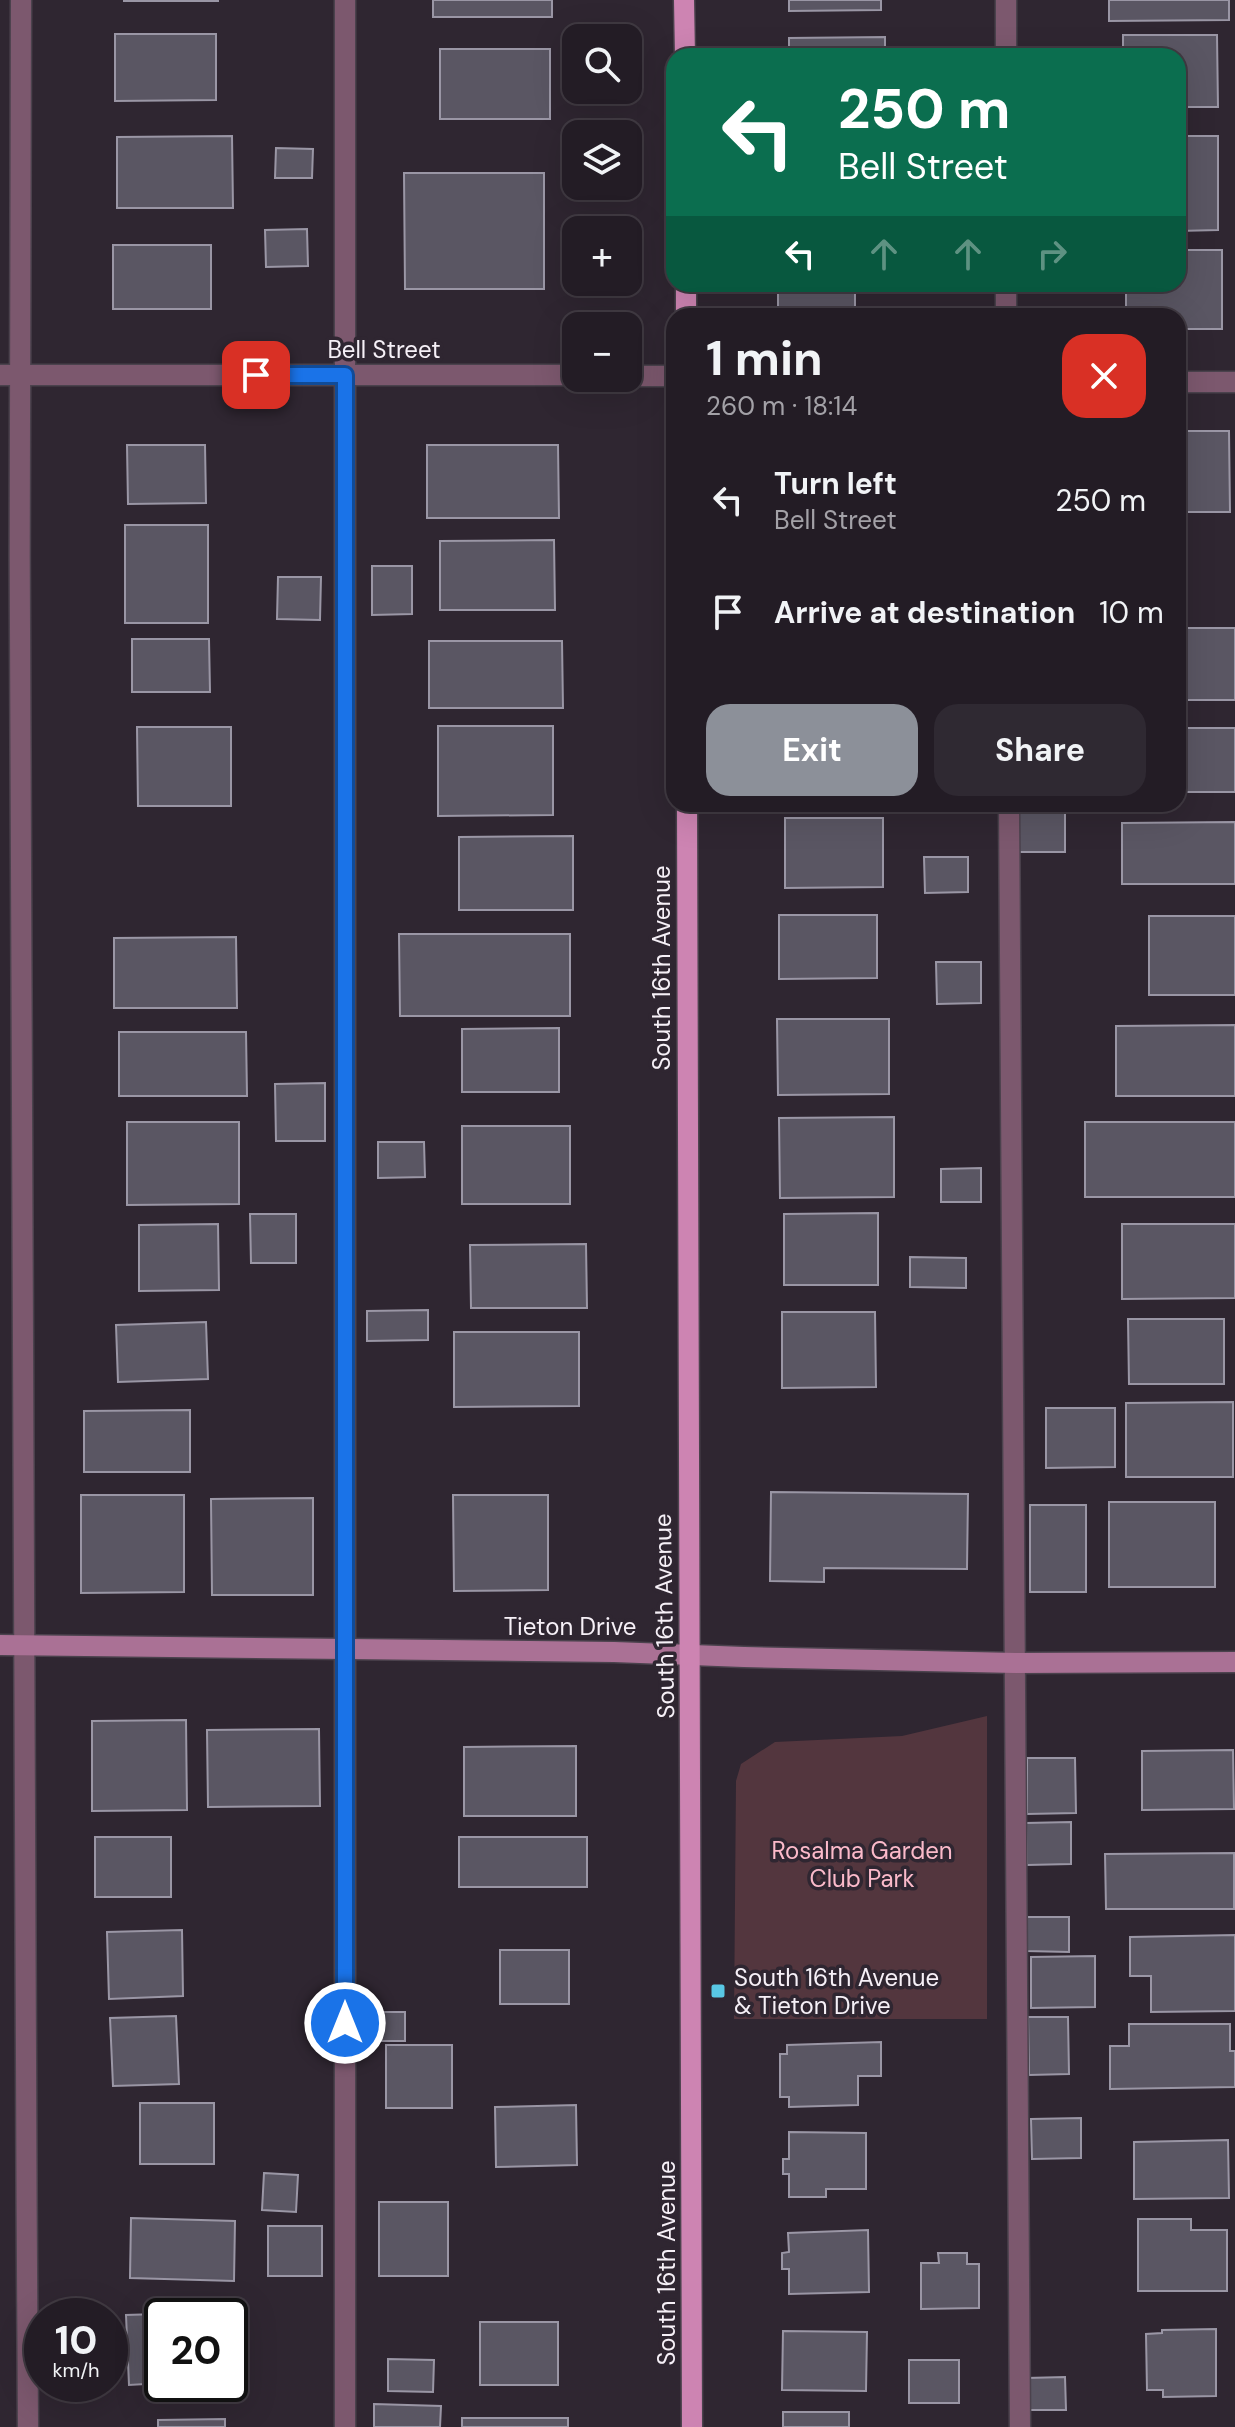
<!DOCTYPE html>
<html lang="en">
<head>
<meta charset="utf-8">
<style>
	:root { --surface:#231c25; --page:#2f2932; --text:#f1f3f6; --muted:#a3a1a7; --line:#403a42; --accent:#8c9099 }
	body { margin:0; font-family:"DM Sans",sans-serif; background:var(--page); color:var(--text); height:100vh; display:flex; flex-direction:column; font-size:30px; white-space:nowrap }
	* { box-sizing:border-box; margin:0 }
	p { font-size:26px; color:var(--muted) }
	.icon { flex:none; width:44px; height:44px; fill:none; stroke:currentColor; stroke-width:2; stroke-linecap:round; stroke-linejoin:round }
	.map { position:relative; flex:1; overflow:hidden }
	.details { position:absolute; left:666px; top:308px; width:520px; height:504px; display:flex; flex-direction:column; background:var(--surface); border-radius:24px; box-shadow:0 8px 32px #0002,0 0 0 2px var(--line) }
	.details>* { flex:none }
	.hud { position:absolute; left:666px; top:48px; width:520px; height:244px; border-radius:24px; box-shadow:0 8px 32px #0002,0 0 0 2px var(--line); background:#0b6e4f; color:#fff; overflow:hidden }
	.controls { position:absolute; left:562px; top:24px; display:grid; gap:16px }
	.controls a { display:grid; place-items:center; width:80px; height:80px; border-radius:16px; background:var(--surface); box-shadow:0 8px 32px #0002,0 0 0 2px var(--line); font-size:40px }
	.speed { position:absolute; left:24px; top:2298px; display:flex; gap:16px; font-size:40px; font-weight:700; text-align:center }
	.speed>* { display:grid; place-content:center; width:104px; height:104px; border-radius:50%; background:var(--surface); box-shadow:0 8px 32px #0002,0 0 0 2px var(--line); line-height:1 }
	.speed small { font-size:20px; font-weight:400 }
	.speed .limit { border:4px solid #111; border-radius:12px; background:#fff; color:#111 }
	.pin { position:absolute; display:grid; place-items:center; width:68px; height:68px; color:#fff; margin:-34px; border-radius:16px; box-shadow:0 4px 12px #0006 }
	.me { position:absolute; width:88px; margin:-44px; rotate:0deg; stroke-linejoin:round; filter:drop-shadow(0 0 6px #0008) }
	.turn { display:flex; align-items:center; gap:28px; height:168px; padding:0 40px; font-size:36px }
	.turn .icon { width:104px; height:104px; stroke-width:2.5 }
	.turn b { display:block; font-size:56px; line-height:68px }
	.lanes { display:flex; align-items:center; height:76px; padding:0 40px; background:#0003; justify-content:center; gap:40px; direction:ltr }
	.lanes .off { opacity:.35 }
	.round { display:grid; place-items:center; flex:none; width:84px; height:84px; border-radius:24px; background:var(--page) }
	.overview { display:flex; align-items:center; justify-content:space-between; height:136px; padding:0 40px }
	h1 { font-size:48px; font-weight:700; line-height:60px }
	.action { display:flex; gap:16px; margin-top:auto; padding:16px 40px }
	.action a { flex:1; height:92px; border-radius:24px; background:var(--accent); color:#fff; font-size:32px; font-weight:700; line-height:92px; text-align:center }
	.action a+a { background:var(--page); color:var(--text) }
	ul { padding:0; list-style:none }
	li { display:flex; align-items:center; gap:24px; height:112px; padding:0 40px }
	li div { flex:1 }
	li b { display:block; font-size:30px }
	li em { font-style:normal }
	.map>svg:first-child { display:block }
</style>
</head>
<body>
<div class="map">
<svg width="1235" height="2427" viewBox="0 0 1235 2427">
	<rect width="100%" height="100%" fill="#2f2631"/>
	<path fill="#53363e" d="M987,1716V2019H734L736,1781L741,1764L775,1742L902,1736Z"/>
	<g fill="#5a5663" stroke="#9a96a5" stroke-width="2">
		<rect x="124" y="0" width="94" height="1"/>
		<rect x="433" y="0" width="119" height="17"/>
		<path d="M789,0H881V10L789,11Z"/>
		<path d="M1109,0H1229V20L1109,21Z"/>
		<path d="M115,34H216V100L115,101Z"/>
		<path d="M1123,35H1217L1218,107H1178V56H1123Z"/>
		<path d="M885,37V56H789V38Z"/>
		<rect x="440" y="49" width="110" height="70"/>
		<path d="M232,136L233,208H117V137Z"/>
		<path d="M1178,136H1218V230L1178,231Z"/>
		<path d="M276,148L313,149L312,178H275Z"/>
		<path d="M404,173H544V289H405Z"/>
		<path d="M307,229L308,266L266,267L265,230Z"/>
		<rect x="113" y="245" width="98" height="64"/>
		<path d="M1178,250H1222V329H1178V316H1126V284H1178Z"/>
		<rect x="778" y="284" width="77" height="32"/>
		<path d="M1178,431H1229L1230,512H1178Z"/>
		<path d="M127,445H205L206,503L128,504Z"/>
		<path d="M427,445H558L559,518H427Z"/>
		<rect x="125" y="525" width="83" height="98"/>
		<path d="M554,540L555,610H440V541Z"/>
		<path d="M372,566H412V614L372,615Z"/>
		<path d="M278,577H321L320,620L277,619Z"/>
		<rect x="1178" y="628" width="57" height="72"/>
		<path d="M132,639H209L210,692H132Z"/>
		<path d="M429,641H562L563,708H429Z"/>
		<path d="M438,726H553V815L438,816Z"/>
		<path d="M137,727H231V806H138Z"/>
		<rect x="1178" y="728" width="57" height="64"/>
		<path d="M1016,807H1065V852H1017Z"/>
		<path d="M785,818H883V887L785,888Z"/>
		<path d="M1235,822V884H1122V823Z"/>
		<path d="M573,836V910H459V837Z"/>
		<path d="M924,857H968V892L925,893Z"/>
		<path d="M779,915H877V978L779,979Z"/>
		<rect x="1149" y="916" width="86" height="79"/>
		<path d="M399,934H570V1016H400Z"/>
		<path d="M236,937L237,1008H114V938Z"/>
		<path d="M936,962H981V1003L937,1004Z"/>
		<path d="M777,1019H889V1094L778,1095Z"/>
		<path d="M1235,1025V1096H1116V1026Z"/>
		<path d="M559,1028V1092H462V1029Z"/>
		<path d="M119,1032H246L247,1096H119Z"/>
		<path d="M325,1083V1141H276L275,1084Z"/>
		<path d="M894,1117V1197L780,1198L779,1118Z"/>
		<path d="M127,1122H239V1204L127,1205Z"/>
		<rect x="1085" y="1122" width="150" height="75"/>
		<rect x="462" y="1126" width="108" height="78"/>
		<path d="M378,1142H424L425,1177L378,1178Z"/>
		<path d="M981,1168V1202H941V1169Z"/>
		<path d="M878,1213V1285H784V1214Z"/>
		<path d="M250,1214H296V1263H251Z"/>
		<path d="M218,1224L219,1290L139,1291V1225Z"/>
		<path d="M1122,1224H1235V1298L1122,1299Z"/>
		<path d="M586,1244L587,1308H471L470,1245Z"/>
		<path d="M910,1257L966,1258V1288L910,1287Z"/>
		<path d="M428,1310V1340L367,1341V1311Z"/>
		<path d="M782,1312H875L876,1387L782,1388Z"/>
		<path d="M1128,1319H1224V1384H1129Z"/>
		<path d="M206,1322L208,1379L118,1382L116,1325Z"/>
		<path d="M454,1332H579V1406L454,1407Z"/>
		<path d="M1233,1402V1477H1126V1403Z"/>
		<path d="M1046,1408H1115V1467L1046,1468Z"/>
		<path d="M190,1410V1472H84V1411Z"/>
		<path d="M771,1492L968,1494L967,1569L824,1568V1582L770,1581Z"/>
		<path d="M81,1495H184V1592L81,1593Z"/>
		<path d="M453,1495H548V1590L454,1591Z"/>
		<path d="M313,1498V1595H212L211,1499Z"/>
		<rect x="1109" y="1502" width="106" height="85"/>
		<rect x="1030" y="1505" width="56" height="87"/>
		<path d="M186,1720L187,1810L92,1811V1721Z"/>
		<path d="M319,1729L320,1806L208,1807L207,1730Z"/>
		<path d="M576,1746V1816H464V1747Z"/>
		<path d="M1233,1750L1234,1809L1142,1810V1751Z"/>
		<path d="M1027,1758H1075L1076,1813L1027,1814Z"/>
		<path d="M1071,1822V1864L1027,1865L1026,1823Z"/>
		<rect x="95" y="1837" width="76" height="60"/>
		<rect x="459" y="1837" width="128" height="50"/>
		<path d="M1234,1853V1909H1106L1105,1854Z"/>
		<path d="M1026,1917H1069V1952L1026,1951Z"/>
		<path d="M182,1930L183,1996L109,1999L107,1932Z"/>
		<path d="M1235,1935V2011L1151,2012V1976H1130V1937Z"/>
		<rect x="500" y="1950" width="69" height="54"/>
		<path d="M1095,1956V2007L1031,2008V1957Z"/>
		<rect x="367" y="2012" width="38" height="29"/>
		<path d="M176,2016L179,2084L113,2086L110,2018Z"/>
		<path d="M1028,2017H1068L1069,2074L1029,2075Z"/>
		<path d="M1129,2024H1230V2051H1235V2087L1110,2089V2046H1129Z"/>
		<path d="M881,2042V2076H858V2105L789,2107V2097H780V2054H787V2045Z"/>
		<rect x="386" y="2045" width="66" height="63"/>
		<rect x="140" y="2103" width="74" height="61"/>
		<path d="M576,2105L577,2165L496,2167L495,2107Z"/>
		<path d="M1081,2118V2158L1032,2159L1031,2119Z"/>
		<path d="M789,2132L866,2133V2189H826V2197H789V2174H783V2159H789Z"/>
		<path d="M1228,2140L1229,2198L1134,2199V2142Z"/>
		<path d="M264,2173L298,2175L296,2212L262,2210Z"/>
		<rect x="379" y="2202" width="69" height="74"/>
		<path d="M131,2218L235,2221L234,2281L130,2278Z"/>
		<path d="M1138,2219H1191V2230H1227V2291H1138Z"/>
		<rect x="268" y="2226" width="54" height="50"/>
		<path d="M868,2230L869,2292L789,2294V2269H782V2253L789,2252L788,2233Z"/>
		<path d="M938,2253H967V2264H979V2308L921,2309V2263H939Z"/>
		<path d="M223,2312V2316H162V2383L129,2385L126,2315Z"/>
		<rect x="480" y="2322" width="78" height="63"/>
		<path d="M1216,2329V2396L1163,2397V2390H1147L1146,2334L1162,2333V2330Z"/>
		<path d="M783,2331L867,2332L866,2391L782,2390Z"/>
		<path d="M388,2359L434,2360L433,2392L388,2391Z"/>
		<rect x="909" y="2360" width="50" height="43"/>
		<path d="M1065,2377L1066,2410H1026V2378Z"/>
		<path d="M374,2404L441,2406L440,2427H374Z"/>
		<rect x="783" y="2412" width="66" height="15"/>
		<rect x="462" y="2418" width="106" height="9"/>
		<path d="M225,2419V2427H158V2420Z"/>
	</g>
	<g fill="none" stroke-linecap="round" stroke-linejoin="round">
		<defs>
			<g id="lane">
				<path d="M1006,56V0"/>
				<path d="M1006,316V284"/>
				<path d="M1009,804L1020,2427"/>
				<path d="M345,2427V0"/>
			</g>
			<g id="street">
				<path d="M21,0C17,809 23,1618 28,2427"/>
				<path d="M0,375H576"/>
				<path d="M628,376H674"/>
				<path d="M1178,382H1235"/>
			</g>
			<path id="secondary" d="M0,1645L614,1652L744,1657L1016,1663L1235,1662"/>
			<g id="primary">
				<path d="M684,0L685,56"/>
				<path d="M686,284V316"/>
				<path d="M687,804L692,2427"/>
			</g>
		</defs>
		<use href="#lane" stroke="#4b424d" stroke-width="23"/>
		<use href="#street" stroke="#4b424d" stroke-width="23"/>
		<use href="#secondary" stroke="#4b424d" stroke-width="23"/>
		<use href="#primary" stroke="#4b424d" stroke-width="23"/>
		<use href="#lane" stroke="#7c586e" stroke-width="20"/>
		<use href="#street" stroke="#7c586e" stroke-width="20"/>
		<use href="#secondary" stroke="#aa7195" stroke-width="20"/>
		<use href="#primary" stroke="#cd84b2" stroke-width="20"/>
	</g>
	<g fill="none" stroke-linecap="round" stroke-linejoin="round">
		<defs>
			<path id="route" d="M256,375H345V2023"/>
		</defs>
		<use href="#route" stroke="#114b97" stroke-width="20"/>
		<use href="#route" stroke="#1a73e8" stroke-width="14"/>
	</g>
	<rect fill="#59c8e5" stroke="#2f2631" stroke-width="3" x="710" y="1983" width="16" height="16" rx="4"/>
	<g text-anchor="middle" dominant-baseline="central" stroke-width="7" stroke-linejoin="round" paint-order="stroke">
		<g font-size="24" fill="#f6f0f7" stroke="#2f2631">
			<text x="384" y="349">Bell Street</text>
			<text transform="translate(661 968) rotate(-90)">South 16th Avenue</text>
			<text transform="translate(664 1616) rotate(-91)">South 16th Avenue</text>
			<text x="570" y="1626">Tieton Drive</text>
			<text transform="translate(666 2263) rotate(-90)">South 16th Avenue</text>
		</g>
		<g font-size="24" fill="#fbbaca" stroke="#2f2631">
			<text x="862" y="1850">Rosalma Garden<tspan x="862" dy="28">Club Park</tspan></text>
		</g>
		<g font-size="24" fill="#f6f0f7" stroke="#2f2631" text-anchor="start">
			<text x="734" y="1977">South 16th Avenue<tspan x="734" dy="28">&amp; Tieton Drive</tspan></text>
		</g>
	</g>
</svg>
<div class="controls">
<a><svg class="icon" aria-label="search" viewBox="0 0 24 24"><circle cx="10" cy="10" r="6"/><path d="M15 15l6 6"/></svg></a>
<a><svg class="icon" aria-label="layers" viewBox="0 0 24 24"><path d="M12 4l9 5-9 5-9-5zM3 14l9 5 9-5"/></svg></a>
<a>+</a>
<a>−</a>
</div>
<div class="speed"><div>10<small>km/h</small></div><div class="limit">20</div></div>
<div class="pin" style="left:256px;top:375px;background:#d93025"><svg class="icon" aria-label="arrive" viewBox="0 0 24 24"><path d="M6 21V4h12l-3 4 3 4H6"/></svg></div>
<svg class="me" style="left:345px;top:2023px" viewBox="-20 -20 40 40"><circle r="17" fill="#1a73e8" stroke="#fff" stroke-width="3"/><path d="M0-11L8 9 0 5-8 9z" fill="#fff"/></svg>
<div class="hud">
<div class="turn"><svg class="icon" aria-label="left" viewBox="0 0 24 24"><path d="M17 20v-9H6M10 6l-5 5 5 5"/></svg><div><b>250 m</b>Bell Street</div></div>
<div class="lanes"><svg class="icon" aria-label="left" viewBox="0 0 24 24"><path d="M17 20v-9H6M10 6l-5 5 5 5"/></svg><svg class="icon off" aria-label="ahead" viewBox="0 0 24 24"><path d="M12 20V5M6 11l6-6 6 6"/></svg><svg class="icon off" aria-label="ahead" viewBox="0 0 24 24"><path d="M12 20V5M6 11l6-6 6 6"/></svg><svg class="icon off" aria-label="right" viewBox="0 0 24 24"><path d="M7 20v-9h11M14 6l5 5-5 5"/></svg></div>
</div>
<section class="details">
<div class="overview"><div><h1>1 min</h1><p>260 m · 18:14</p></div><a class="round" style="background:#d93025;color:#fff"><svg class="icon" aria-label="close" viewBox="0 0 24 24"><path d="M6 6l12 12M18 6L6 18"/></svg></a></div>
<ul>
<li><svg class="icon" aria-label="left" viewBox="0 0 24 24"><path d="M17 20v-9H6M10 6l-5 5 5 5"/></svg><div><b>Turn left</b><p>Bell Street</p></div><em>250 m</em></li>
<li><svg class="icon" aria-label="arrive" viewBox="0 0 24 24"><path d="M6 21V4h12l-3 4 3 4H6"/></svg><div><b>Arrive at destination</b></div><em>10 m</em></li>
</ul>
<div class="action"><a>Exit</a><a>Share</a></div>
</section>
</div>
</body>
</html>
